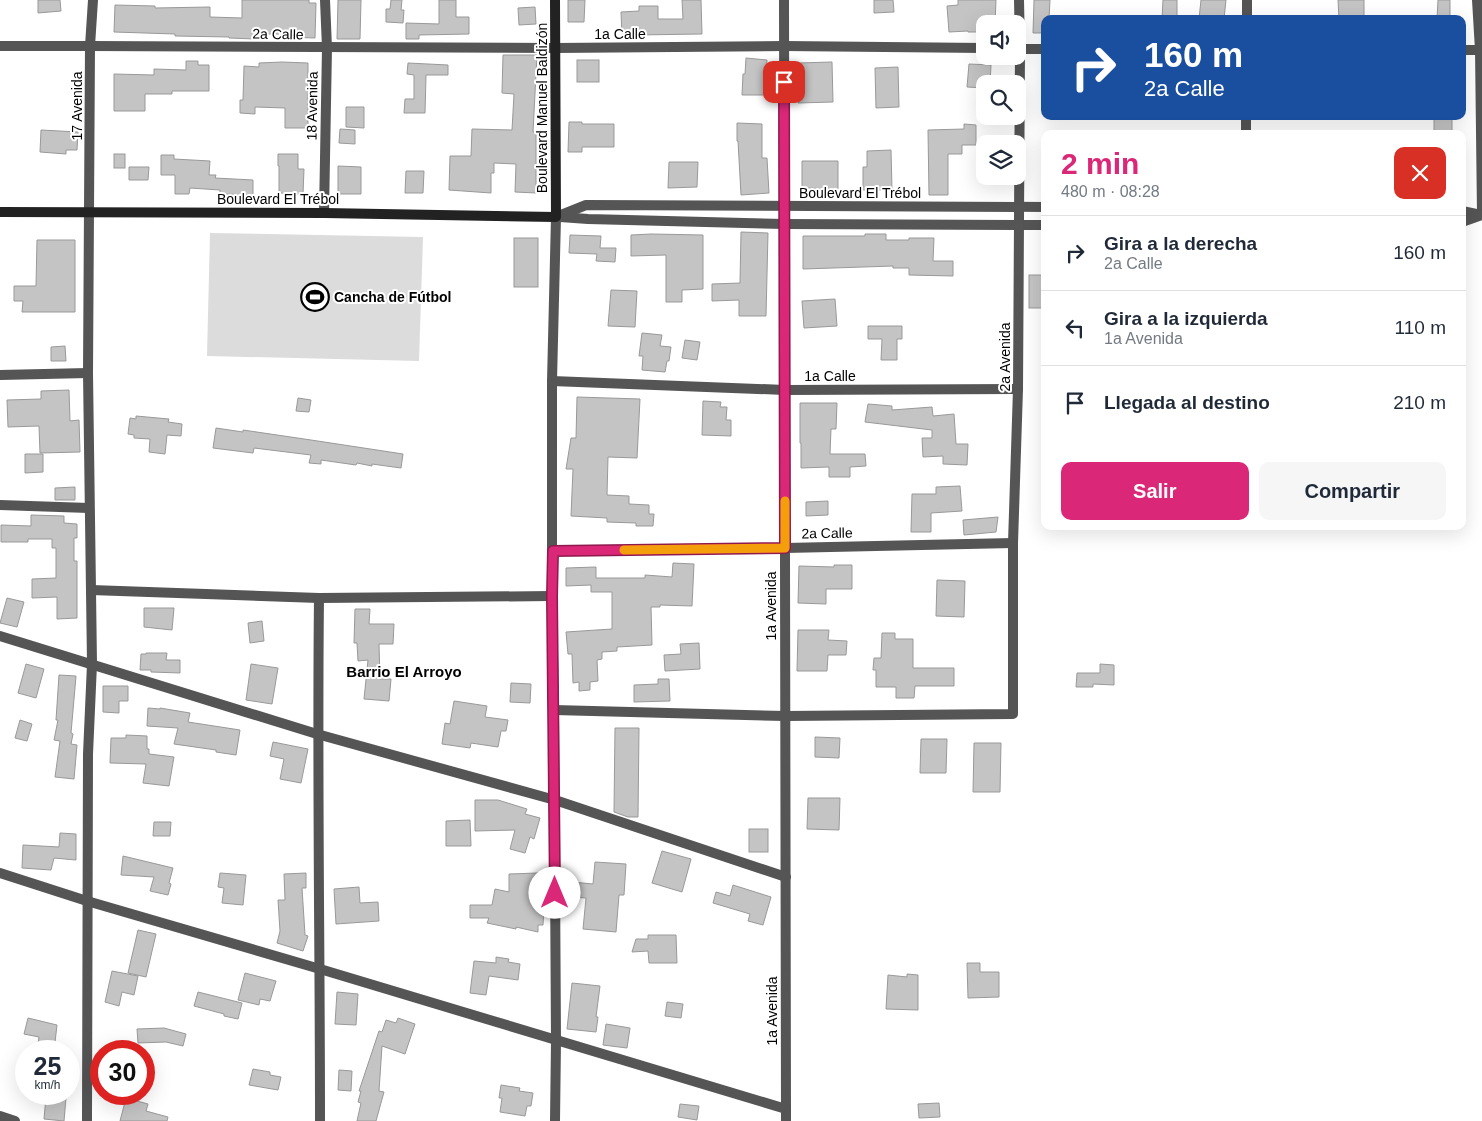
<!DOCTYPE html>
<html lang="es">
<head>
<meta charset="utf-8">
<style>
	:root { --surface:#fff; --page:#f6f6f7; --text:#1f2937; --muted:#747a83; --line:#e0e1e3; --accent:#db2777 }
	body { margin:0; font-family:Helvetica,sans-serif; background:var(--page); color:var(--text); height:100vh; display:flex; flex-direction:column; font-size:19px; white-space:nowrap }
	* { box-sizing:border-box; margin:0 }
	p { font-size:16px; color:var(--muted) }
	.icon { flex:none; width:28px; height:28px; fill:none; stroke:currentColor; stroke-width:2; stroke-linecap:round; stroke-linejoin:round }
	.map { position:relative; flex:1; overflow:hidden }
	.side { position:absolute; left:1041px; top:130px; width:425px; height:400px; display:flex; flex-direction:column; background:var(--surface); border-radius:10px; box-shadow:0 5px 20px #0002 }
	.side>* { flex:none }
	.banner { position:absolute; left:1041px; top:15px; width:425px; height:105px; border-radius:10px; box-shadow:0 5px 20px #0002; background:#1a4fa0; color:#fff; overflow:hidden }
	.controls { position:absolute; left:976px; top:15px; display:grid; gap:10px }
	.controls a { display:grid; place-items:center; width:50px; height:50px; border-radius:10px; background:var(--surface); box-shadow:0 5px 20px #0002; font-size:25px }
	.speed { position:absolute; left:15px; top:1040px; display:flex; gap:10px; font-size:25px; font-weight:700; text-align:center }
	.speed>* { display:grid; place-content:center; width:65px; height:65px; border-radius:50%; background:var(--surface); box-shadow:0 5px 20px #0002; line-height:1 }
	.speed small { font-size:12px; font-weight:400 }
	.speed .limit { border:8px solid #d22; background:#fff; color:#111 }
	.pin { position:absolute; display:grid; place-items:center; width:42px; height:42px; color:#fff; margin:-21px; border-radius:10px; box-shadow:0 2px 8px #0006 }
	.me { position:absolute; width:55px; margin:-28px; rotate:0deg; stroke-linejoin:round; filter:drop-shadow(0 0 4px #0008) }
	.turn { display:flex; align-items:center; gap:18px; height:105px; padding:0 20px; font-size:22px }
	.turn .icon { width:65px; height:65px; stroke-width:2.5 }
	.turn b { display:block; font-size:35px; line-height:42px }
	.round { display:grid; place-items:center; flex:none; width:52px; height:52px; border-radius:10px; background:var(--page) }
	.summary { display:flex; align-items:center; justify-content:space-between; height:85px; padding:0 20px }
	h1 { font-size:30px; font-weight:800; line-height:38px; color:var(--accent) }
	.button { display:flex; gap:10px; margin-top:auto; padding:10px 20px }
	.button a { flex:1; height:58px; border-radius:10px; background:var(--accent); color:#fff; font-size:20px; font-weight:800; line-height:58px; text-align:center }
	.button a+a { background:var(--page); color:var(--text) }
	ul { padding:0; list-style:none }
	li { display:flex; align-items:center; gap:15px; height:75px; padding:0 20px; border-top:1px solid var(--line) }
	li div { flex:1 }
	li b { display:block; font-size:19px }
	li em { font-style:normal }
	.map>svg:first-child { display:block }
</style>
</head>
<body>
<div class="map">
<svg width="1482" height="1121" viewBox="0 0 1482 1121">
	<rect width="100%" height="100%" fill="#fff"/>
	<path fill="#dcdcdc" d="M210,233L423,237L419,361L207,356Z"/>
	<g fill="#c4c4c4" stroke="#999">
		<path d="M38,0H60L61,11L38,13Z"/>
		<path d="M242,0H309V3H316L315,38L284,37V34H255V39L229,38V37L175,36V34L114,32L115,5L155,6V8L210,7V17L242,18Z"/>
		<path d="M338,0H361L360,39H337Z"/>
		<path d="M391,0H402L401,10H404L403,23L386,22V9H390Z"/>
		<path d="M439,0H456V17H469V34L419,35V39H406V23L439,24Z"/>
		<path d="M568,0H585L584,22H568Z"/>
		<path d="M682,0H701L702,34L635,35V36L622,37L621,12L639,11V6H658V19H683Z"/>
		<path d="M874,0H893L894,12L874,13Z"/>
		<path d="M958,0H996L995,24H985V32H968V31L949,32L947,6L958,5Z"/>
		<path d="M1034,0H1050L1049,19H1045V33H1033Z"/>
		<path d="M1163,0H1177V19H1162Z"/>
		<path d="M1201,0H1226L1224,19H1199Z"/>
		<path d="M1338,0H1364V19H1339Z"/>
		<path d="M1438,0H1450V19H1437Z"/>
		<path d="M535,7L536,24L519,25L518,8Z"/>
		<path d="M503,55H537L533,132H536V193L515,192L516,164L494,163V173H491V193L449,190L450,156H471L472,129L512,130L514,94L502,93Z"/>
		<path d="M746,58L767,60L765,95H742L743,74H745Z"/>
		<rect x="577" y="60" width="22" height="22"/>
		<path d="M186,61H198V65H209V91H172V94H145V111H114V74L154,75V69L186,70Z"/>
		<path d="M282,62L308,63V128H285V108L255,107V114L240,113V100H243L244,66L259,67V63Z"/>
		<path d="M832,62L833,102L798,103V63Z"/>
		<path d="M408,63L448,65V75H426L425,113H404L405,99H414V75L407,74Z"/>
		<path d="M969,64L991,65L990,84H985V88L967,87Z"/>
		<path d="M898,67L899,107L876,108L875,68Z"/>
		<path d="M346,107H364V128L346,127Z"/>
		<path d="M1452,118V134H1434V119Z"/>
		<path d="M569,122H582V124H614V147H582V152H568Z"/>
		<path d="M737,123L762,124V158H767L769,193L741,195L738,141H737Z"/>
		<path d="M964,124L976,125V145H962V154H948V195H929L928,130L964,129Z"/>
		<path d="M340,129L355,130V144L339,143Z"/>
		<path d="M41,130L78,132L77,150H66V154L40,152Z"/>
		<path d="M891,150L892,190H863V167H867V151Z"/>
		<rect x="114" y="154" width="11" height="14"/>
		<path d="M278,154H298V169H304L303,194L279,193V166H278Z"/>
		<path d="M161,155H174V159L210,161L209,175H216L215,178L253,180V195L220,194V190L190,188L189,194H175V175H161Z"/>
		<path d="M802,161H838V189L802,188Z"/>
		<path d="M669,162H698L697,187L668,188Z"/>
		<path d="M338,166L361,167V194H338Z"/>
		<path d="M129,167H149L148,180H129Z"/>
		<path d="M406,171H424L423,193H405Z"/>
		<path d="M741,232L768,233L766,316H739V300L712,301V284L740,283Z"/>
		<path d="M651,234L703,235V289L682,290V302H666V255L631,256V235Z"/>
		<path d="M865,234H886V240H909V238H934L933,261H953V276L909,275V268H893V266L803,269V236H865Z"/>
		<path d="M570,235L601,236L600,248H616L615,262L596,261L597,254L569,253Z"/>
		<rect x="514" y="238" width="24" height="49"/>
		<path d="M37,240H75V312H22L23,301H14V286H36Z"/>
		<rect x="1029" y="275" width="16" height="33"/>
		<path d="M611,290L637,291L635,327L608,326Z"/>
		<path d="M835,299L837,326L804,328L802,301Z"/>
		<path d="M868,326H902V339H897V360H881L882,339H868Z"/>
		<path d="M642,333L662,335L660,346L671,347L669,361H667L665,372L642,370L643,356H639Z"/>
		<path d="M685,340L700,342L697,360L682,358Z"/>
		<path d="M65,346L66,361H51V347Z"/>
		<path d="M69,390L70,421L79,420L80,452L40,453L39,426L8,427L7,400L41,399V391Z"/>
		<path d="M577,397L640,399L637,458L608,457L607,495L629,496V504L649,505V514H654L653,526H636V523L607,522V518L571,516L573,469H566L571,438H576Z"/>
		<path d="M298,398L311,400L309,412L296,411Z"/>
		<path d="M703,401L721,402L720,407H727L726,420H731V436L702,435Z"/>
		<path d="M800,403H837L836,429H831L830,454H865L866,466L850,467V477H829V467L801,468V443H800Z"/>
		<path d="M868,404L892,406V410L932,407L933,416L954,414L956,444H968L967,465L943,464V456L923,457L922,438H932V430L865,422Z"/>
		<path d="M136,416L169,419L168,422L182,424L181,436L167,435L165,454L149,452L150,439L134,438V435L128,434L130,418L136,419Z"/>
		<path d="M216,428L243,432V430L311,440L403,454L401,468L372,464V466L357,463L356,465L321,460V464L309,463L311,455L254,448L253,453L213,448Z"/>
		<path d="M25,454H43V472L25,473Z"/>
		<path d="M960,486L962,511L931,513V532H911L912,494H936V487Z"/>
		<path d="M75,487V500H55V488Z"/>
		<path d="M828,501V515L806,516V502Z"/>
		<path d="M31,515L64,516V523L77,524V538H74V561H77V618L57,619V597L32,598V579L56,578V548H52V539H28V542H1V525L31,526Z"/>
		<path d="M998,517L996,532L964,535L963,520Z"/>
		<path d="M673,563L694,564L692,606L660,605V607H651L652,645L617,647V651L602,652V659L597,660L598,681L590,682V690L579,691V682L573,683L572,654H568L566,632L612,629V592H591V585L566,586V568L596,567V578H645V575L672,577Z"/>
		<path d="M834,565H852V589H826V604L798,603L799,566L834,567Z"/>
		<path d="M937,580L965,581L964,617L936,616Z"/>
		<path d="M7,598L24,602L17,627L0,623Z"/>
		<path d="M144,608H174L172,630L144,627Z"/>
		<path d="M355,609H370L369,624H394L393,644H379L380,679H391L389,701L364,699L368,660L358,661L357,643H354Z"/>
		<path d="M262,621L264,641L250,643L248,623Z"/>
		<path d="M798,630H829L828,640L847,641L846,655H828L827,671H797Z"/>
		<path d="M882,633H895V639H913V668H954V686H915L914,698H896V687H876V670H873L874,658H881Z"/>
		<path d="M699,643L700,669L665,671L664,655L681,654L680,644Z"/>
		<path d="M146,653H167L166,660H180V673L151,672V670H140L141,654H146Z"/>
		<path d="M26,664L44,669L36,698L18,693Z"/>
		<path d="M251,664L278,668L272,704L246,700Z"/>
		<path d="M1100,664L1114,665V685L1093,684V687H1076L1077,673H1100Z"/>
		<path d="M59,675L76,676L71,733L73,734L71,744L77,745L74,779L55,777L60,741L54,740L58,720H56Z"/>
		<path d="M658,679H669L670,701L634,702V685L658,684Z"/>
		<path d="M511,683L531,684L530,703L510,702Z"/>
		<path d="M103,686H128V701H119V713L103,712Z"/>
		<path d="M454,701L487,706L485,717L508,720L506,731H501L498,747L471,743L470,748L442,744L445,723L450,724Z"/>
		<path d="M148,708L160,709V708L190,713L188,722L240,730L236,755L216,752V750L174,744L178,728L147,726Z"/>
		<path d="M20,720L32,724L27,741L15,738Z"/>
		<path d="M615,728H639L638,817H628L614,812Z"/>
		<path d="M126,735L147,736V749H149V754L174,757L169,786L143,783L146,764L110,763L111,738H126Z"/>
		<path d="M815,737L840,738L839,758L815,757Z"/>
		<path d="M921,739H947L946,773H920Z"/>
		<path d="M273,742L308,749L301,783L280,779L284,759L270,756Z"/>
		<path d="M974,743H1001L1000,792H973Z"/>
		<path d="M808,798H840L839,830L807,829Z"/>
		<path d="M475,800H498L527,809L525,814L540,818L534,839L530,837L525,853L510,849L515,830L475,831Z"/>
		<path d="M470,820L471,846H446V821Z"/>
		<path d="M154,822H171L170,836H153Z"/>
		<rect x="749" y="829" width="19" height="23"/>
		<path d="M60,833L76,834V860L54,858L51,870L22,868L23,845L59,847Z"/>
		<path d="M662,851L691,859L682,892L652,883Z"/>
		<path d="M123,856L173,868L169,883L171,884L168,895L150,891L154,877L121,875Z"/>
		<path d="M595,862L626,864L624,895H619L616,932L583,929L586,898L571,897L572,882L593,884Z"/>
		<path d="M220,873L246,875L243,905L222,903L224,888L218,887Z"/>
		<path d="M306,873V888H302L305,935L308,936L303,951L277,943L280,931L278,900H285L284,874Z"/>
		<path d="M538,873V906L544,907L543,925H538V932L516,927V929L487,923L489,918H470V905H492L495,889L509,892V874Z"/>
		<path d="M733,885L771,897L763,925L748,921L750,914L713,903L716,892L730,896Z"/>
		<path d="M359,887L360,903L378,902L379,921L336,924L334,889Z"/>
		<path d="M138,930L156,934L146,977L128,973Z"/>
		<path d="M648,935H676L677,963H649L648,951L632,952L636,939H648Z"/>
		<path d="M496,957L509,959L508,962L520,964L518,980L489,976L486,995L470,993L474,961L496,963Z"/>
		<path d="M967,963H980V972H999V997L968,998Z"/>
		<path d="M112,971L138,976L134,995L122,992L119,1006L105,1002Z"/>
		<path d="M245,973L276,981L270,1001L260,999L259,1005L238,1000Z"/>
		<path d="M907,974L918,975V1010L886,1009L888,975L907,977Z"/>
		<path d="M572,983L600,986L596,1017H598L596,1032L567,1029Z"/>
		<path d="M198,992L242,1003L238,1019L224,1016V1014L194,1006Z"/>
		<path d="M337,992L358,994L356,1025L335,1024Z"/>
		<path d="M667,1002L683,1004L681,1018L665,1016Z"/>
		<path d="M28,1018L57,1025L54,1051H37L39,1037L24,1034Z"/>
		<path d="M398,1018L415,1024L405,1054L382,1046L379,1091L384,1092L376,1121H357L361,1103L358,1102L361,1091H359L379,1031L382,1032L386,1020L396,1023Z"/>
		<path d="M606,1024L630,1028L627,1048L603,1045Z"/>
		<path d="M164,1028L186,1034L183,1046L166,1042L138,1043L137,1029Z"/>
		<path d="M253,1069L270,1072V1075L281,1077L278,1090L249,1085Z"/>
		<path d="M339,1070L352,1071L351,1091L338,1090Z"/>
		<path d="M501,1085L520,1088L519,1091L533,1093L531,1106H527L525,1116L500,1112L502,1098H499Z"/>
		<path d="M46,1096L66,1098L64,1121L44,1119Z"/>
		<path d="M126,1098L148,1104L146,1111L168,1117L167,1121H120Z"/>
		<path d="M939,1103L940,1117L919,1118L918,1104Z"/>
		<path d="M680,1104L699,1106L697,1120L678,1117Z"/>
	</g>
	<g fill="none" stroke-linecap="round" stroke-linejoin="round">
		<g stroke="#555" stroke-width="10">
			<path d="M784,0L786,1121"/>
			<path d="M1247,0V19"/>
			<path d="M1477,0L1480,50L1482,215"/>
			<path d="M0,46H90L555,48L784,46L985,48"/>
			<path d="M1018,49H1045"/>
			<path d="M1462,50H1482"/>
			<path d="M1246,134V116"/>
			<path d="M1462,211L1481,215"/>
			<path d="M324,213L327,48L325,0"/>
			<path d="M556,217L586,205L1045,207"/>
			<path d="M560,217L588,219L785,224L1045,225"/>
			<path d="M1462,222L1482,215"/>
			<path d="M0,375L88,373"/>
			<path d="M552,381L785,390L1018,389"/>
			<path d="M0,505L89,508"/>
			<path d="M553,551L785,548L1013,543"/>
			<path d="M91,590L319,598L552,596"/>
			<path d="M319,598C317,772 320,947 320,1121"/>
			<path d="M0,636L317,734L555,800L786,877"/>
			<path d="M554,710L785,716L1013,714V543L1018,389L1020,49L1019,0"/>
			<path d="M0,873L87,901L320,969L786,1109"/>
			<path d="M0,1116L15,1121"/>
			<path d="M87,1121L88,754L92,664L88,373L90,46L93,0"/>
			<path d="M555,1121L556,1041L554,710L552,596V381L556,217"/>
		</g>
		<path stroke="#222" stroke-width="10" d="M0,212L324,213L556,217L555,0"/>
	</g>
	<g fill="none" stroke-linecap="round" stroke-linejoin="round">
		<defs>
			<path id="route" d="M555,893L552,596L553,551L785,548L784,82"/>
		</defs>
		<use href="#route" stroke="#8e194d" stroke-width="12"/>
		<use href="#route" stroke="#db2777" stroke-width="9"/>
		<path stroke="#f59e0b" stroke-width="9" d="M624,550L785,548V501"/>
	</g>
	<defs>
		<symbol id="stadium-ring" viewBox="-11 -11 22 22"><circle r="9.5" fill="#fff" stroke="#000" stroke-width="1.5"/><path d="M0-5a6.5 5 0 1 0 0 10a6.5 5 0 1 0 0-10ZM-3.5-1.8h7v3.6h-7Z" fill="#000"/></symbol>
	</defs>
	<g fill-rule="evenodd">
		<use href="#stadium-ring" x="299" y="281" width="32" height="32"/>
	</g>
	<g text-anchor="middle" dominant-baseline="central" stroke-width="4" stroke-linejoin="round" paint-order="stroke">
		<g font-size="14" fill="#000" stroke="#fff">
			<text transform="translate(278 34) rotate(1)">2a Calle</text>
			<text x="620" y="34">1a Calle</text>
			<text transform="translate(77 106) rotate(-90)">17 Avenida</text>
			<text transform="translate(312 106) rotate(-89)">18 Avenida</text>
			<text transform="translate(542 108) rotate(-90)">Boulevard Manuel Baldizón</text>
			<text x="860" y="193">Boulevard El Trébol</text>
			<text x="278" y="199">Boulevard El Trébol</text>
			<text transform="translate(1005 357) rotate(-90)">2a Avenida</text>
			<text x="830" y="376">1a Calle</text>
			<text transform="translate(827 533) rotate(-1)">2a Calle</text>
			<text transform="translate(771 606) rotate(-90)">1a Avenida</text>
			<text transform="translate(772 1011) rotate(-90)">1a Avenida</text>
		</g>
		<g font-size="14" font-weight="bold" fill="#000" stroke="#fff" text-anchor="start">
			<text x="334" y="297">Cancha de Fútbol</text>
		</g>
		<g font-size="15" font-weight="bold" fill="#000" stroke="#fff">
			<text x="404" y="671">Barrio El Arroyo</text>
		</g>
	</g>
</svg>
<div class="controls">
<a><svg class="icon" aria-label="sound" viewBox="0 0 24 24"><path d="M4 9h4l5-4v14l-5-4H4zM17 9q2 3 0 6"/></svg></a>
<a><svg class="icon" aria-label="search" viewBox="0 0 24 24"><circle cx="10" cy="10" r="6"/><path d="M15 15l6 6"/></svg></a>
<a><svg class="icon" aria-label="layers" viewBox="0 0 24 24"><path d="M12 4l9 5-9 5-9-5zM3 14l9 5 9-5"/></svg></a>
</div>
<div class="speed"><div>25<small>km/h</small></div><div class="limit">30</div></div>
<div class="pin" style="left:784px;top:82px;background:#d93025"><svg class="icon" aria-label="arrive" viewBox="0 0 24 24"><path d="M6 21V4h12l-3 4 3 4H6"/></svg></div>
<svg class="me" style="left:555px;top:893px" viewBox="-20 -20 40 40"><circle r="19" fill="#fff"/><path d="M0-13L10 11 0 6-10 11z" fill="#db2777"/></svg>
<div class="banner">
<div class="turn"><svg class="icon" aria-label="right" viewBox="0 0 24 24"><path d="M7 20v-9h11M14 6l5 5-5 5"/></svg><div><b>160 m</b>2a Calle</div></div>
</div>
<section class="side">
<div class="summary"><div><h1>2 min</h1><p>480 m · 08:28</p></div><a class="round" style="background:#d93025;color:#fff"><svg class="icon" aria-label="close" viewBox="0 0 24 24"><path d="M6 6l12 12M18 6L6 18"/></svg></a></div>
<ul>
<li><svg class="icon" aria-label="right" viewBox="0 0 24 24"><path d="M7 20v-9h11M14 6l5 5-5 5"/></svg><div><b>Gira a la derecha</b><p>2a Calle</p></div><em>160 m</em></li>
<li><svg class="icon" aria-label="left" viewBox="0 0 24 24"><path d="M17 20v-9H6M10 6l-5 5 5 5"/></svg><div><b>Gira a la izquierda</b><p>1a Avenida</p></div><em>110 m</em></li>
<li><svg class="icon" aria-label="arrive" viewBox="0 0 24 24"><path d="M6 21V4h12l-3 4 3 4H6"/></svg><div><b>Llegada al destino</b></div><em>210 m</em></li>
</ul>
<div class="button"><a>Salir</a><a>Compartir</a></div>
</section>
</div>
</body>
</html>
